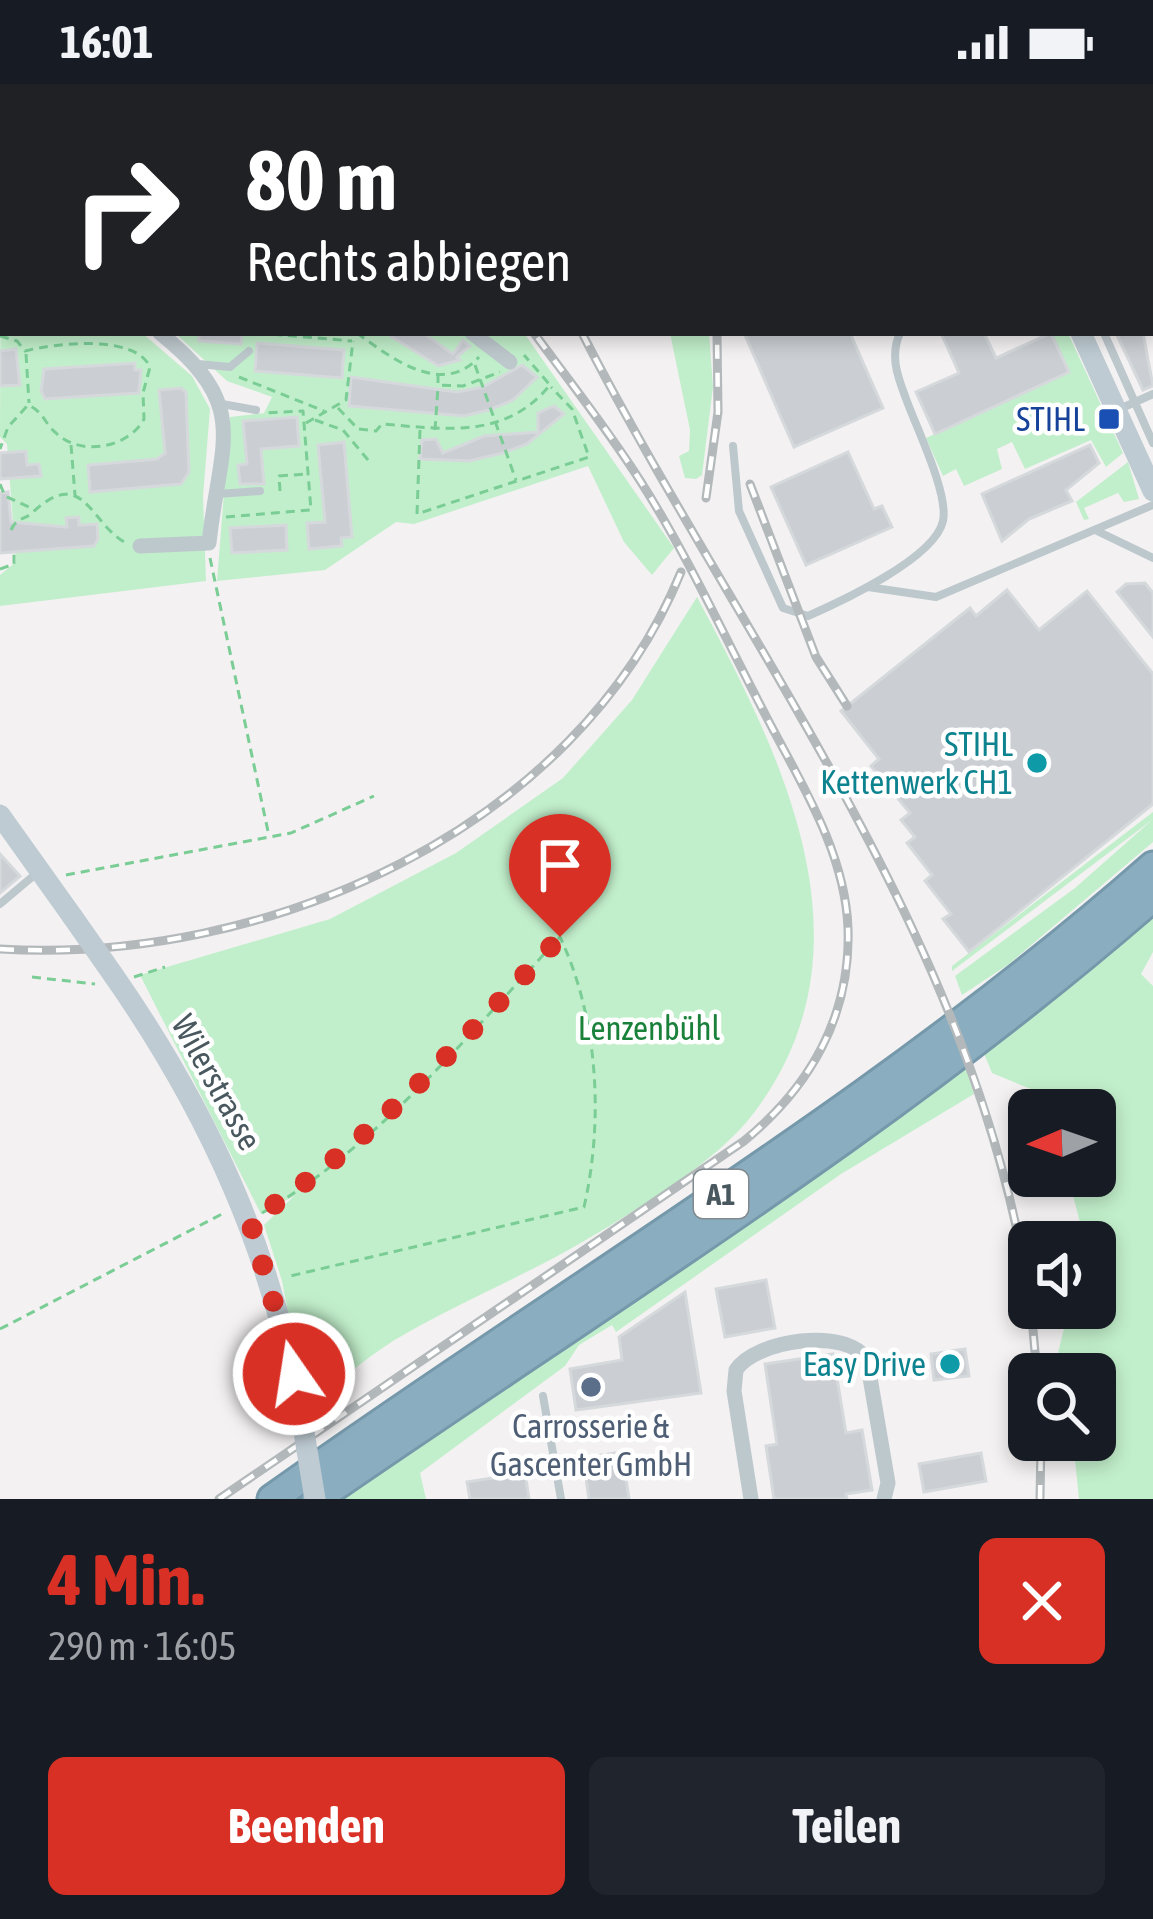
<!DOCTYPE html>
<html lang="de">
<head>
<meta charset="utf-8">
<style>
	:root { --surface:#171b24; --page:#20242c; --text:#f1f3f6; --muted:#9ea1a6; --accent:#d93025 }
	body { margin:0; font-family:"Asap Condensed",sans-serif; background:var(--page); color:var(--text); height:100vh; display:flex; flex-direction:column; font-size:45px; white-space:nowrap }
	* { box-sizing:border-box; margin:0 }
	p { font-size:39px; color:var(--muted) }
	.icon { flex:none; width:66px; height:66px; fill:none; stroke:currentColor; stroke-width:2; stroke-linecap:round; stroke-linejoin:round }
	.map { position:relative; height:1415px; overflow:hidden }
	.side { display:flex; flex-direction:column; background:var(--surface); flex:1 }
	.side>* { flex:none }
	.hud { position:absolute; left:0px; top:0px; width:1155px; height:252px; box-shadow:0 6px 18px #0003; background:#202124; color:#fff; overflow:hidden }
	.needle { width:78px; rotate:268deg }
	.tools { position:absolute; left:1008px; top:1005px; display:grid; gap:24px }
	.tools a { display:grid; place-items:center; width:108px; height:108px; border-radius:18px; background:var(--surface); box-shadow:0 6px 18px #0003; font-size:60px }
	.pin { position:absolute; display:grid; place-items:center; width:102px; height:102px; color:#fff; margin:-123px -51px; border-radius:50% 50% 50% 0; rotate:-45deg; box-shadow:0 0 12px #0007 }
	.pin .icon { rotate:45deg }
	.me { position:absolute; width:132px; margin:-66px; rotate:347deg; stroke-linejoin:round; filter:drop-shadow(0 0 9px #0008) }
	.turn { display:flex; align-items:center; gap:42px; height:252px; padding:0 48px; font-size:54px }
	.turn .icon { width:156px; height:156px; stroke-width:2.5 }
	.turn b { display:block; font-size:84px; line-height:102px }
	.round { display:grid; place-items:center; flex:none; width:126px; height:126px; border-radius:18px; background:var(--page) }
	.headline { display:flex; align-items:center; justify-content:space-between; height:204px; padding:0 48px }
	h1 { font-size:72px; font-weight:700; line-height:90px; color:var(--accent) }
	.action { display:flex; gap:24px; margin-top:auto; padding:24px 48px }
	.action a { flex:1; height:138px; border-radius:18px; background:var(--accent); color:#fff; font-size:48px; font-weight:700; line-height:138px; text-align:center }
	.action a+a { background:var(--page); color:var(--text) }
	.status { display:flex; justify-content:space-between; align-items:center; height:84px; padding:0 60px; background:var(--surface); direction:ltr }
	.status svg { height:33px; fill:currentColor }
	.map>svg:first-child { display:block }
</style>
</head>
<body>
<div class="status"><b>16:01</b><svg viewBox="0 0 49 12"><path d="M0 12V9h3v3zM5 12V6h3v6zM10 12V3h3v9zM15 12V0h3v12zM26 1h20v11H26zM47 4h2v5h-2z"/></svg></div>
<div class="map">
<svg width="1153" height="1415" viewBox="0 0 1153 1415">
	<rect width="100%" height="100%" fill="#f3f1f2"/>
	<g fill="#c2efcb">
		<path d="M156,0H355L356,3H156Z"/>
		<path d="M1,106L3,249H142L192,292L210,325L203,412L206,497L0,522V491L16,478L7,360L0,353Z"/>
		<path d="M175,249H524L674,464L652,491L624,458L588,382L414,440L396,438L325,486L217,497L230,333L264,329L272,313L227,297Z"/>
		<path d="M670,249H709L713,303L702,391L696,395L685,394L679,372L689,367L690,346Z"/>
		<path d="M1051,249H1068L1123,369L1106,383L1091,356L1025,385L1012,358L997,365L1002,385L964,402L956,385L943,392L926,354L1069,288Z"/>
		<path d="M1128,378L1139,415L1124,418L1118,409L1084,424L1089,435L1084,436L1076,418Z"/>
		<path d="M697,513C782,672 880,864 753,1030C716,1079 632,1129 579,1160C518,1195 453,1221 393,1257C363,1276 335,1301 306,1323L282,1197L264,1141L294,1112L261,1130L140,891L330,835L456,769L563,694L632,616Z"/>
		<path d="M1153,728V758L1009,880L962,911L955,892L1075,804L1152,736L952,887V882Z"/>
		<path d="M1153,831V868L1141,890L1153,902V1415H1079L1073,1356H1095V1290H1058L1055,1281L1069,1224H1095V1158H1085L1068,1092H1095V1026H1048L1043,1010L992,989L983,967Z"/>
		<path d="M965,980L974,1010L841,1090L616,1248L612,1241L579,1261L565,1282L420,1389L426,1415H342Z"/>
	</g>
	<g fill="#cbcfd3" stroke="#d5d9dc" stroke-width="3">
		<path d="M199,249H242L241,260L199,257Z"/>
		<path d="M386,249H423L453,270L463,256L470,262L457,273L460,276L438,282Z"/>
		<path d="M744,249H850L883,324L794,363Z"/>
		<path d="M941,249H984L996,274L1051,249L1069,288L935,350L916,308L959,289Z"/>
		<path d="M1116,249H1143L1153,302L1143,306Z"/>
		<path d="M257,259L344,266L342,294L255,287Z"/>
		<path d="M16,265L20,301L0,302V267Z"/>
		<path d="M135,279V286H141L139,309L45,315L41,307L44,285Z"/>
		<path d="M522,281L537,293L513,316L489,326L464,332L349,322L351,293L457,308L483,303Z"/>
		<path d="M181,304L186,308L189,388L181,400L90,408L88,381L157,375L165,369L159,306Z"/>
		<path d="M554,322L564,330L527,360L503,369L469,377L420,375L422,356L436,355L443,369L484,352L538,348V329Z"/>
		<path d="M297,333L299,362L261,365L264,400H240L238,381L247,380L243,337Z"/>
		<path d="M344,358L352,453L341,454L342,462L309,465L307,439L325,438L318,361Z"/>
		<path d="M1090,361L1099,379L1066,406L1072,417L1029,435L1002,457L982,410Z"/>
		<path d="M26,367L27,381L39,380L41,392L0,395V369Z"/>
		<path d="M848,368L874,425L882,422L892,443L806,481L771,403Z"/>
		<path d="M8,408L11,438L67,443L66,434L79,433V441L97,440L98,455L94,462L0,469V409Z"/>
		<path d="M286,441L287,466L232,469L230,444Z"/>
		<path d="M1145,499L1153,509V553L1117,508L1126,500Z"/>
		<path d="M1007,506L1039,546L1087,507L1153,590V720L969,868L943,835L951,830L925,797L932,791L907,759L915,753L901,736L910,729L871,682L879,675L841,627L970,524L976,532Z"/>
		<path d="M0,770L20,792L0,809Z"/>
		<path d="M766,1196L775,1244L725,1253L716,1205Z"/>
		<path d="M685,1208L701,1309L576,1326L570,1285L622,1276L619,1253Z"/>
		<path d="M965,1265L969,1292L934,1296L931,1270Z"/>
		<path d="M833,1270L846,1349L862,1346L872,1406L846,1410L847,1415H774L766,1362L777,1360L765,1280Z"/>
		<path d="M622,1368L629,1415H589L583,1374Z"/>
		<path d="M981,1369L986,1397L924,1408L919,1380Z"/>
		<path d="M525,1389L529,1415H470L467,1398Z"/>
	</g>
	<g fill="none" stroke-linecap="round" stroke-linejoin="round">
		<defs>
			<g id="highway">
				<path d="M272,1415C566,1205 881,1022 1153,782"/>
				<path d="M316,1415C598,1220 894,1039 1153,813"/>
			</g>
		</defs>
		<use href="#highway" stroke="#7598aa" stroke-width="33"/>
		<g stroke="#7acd95" stroke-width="3" stroke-dasharray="9 6" stroke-linecap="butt">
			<path d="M1007,0L1008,3"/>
			<path d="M1152,104L1153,103"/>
			<path d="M1152,200L1153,202"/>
			<path d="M1152,222L1153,221"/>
			<path d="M258,249L352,257"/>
			<path d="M357,249C390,273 442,314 479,273"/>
			<path d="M0,252L17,257L25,267C56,259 135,250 150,283L143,309L144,335C129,364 80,373 56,349C44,339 44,328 28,321L8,343L0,365"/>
			<path d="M26,270L29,319"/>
			<path d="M475,281L516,396"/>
			<path d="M438,290V301L463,302L500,288"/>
			<path d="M239,293L324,327"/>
			<path d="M338,324L358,345L376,347L382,340C445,345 505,356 550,301L524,271"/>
			<path d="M315,336L343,346L368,376"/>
			<path d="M306,339L346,316L353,257"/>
			<path d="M420,346L417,430L589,373L572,325L551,303"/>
			<path d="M435,346L438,303"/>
			<path d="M71,361L75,411"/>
			<path d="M0,400L5,412L31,424"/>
			<path d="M280,407L279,392L307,390"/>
			<path d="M226,433L311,426L303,327L264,329"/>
			<path d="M11,446C17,433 23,437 33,428C84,381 90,440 126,459"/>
			<path d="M210,474L269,752"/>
			<path d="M0,485L14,480V468"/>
			<path d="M66,791L291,749L374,712"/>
			<path d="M32,893L95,900"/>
			<path d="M134,893L165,883"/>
			<path d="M262,1129C378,1062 469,950 560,853C598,933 604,1036 584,1123L286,1193"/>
			<path d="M0,1245L222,1130"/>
		</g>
		<g stroke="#bdc8cd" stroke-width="8">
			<path d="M727,0L729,3"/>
			<path d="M216,3V0"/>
			<path d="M277,3V0"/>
			<path d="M884,3L891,0"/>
			<path d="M1104,249L1153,359"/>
			<path d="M198,280L230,283L249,267"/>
			<path d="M222,320L256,326"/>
			<path d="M1124,323L1153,310"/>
			<path d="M733,362L739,427L783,524L808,532C842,517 935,474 943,437C949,409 915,341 905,312C897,291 890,271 900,249"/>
			<path d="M217,410L260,407"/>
			<path d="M1095,446L1153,474"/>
			<path d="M868,503L936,513L1153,421"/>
			<path d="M0,820L38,788"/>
			<path d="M543,1312L561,1415"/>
		</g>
		<g stroke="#bdc8cd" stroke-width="15">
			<path d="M146,3V0"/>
			<path d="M0,96H3"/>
			<path d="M472,249L510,278"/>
			<path d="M140,462L209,459C220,356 252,323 160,249"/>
			<path d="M751,1415L734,1307L736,1286C756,1256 846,1242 867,1276L888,1399L884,1415"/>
		</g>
		<g stroke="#becbd2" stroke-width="21">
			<path d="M970,0L972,3"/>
			<path d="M1081,249L1153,407"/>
			<path d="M0,731L72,832"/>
			<path d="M114,892C210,1030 273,1170 302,1336"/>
		</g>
		<use href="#highway" stroke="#8aadbf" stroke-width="27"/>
		<defs>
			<g id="rail">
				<path d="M368,0L370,3"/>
				<path d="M503,0L504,3"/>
				<path d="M632,0L634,3"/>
				<path d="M667,0L669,3"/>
				<path d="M582,249C744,564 975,853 1029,1212"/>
				<path d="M750,400L816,573L847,622"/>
				<path d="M706,414L718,328L717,249"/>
				<path d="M0,865C266,881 576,746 681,488"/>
				<path d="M1031,1224L1037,1290"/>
				<path d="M219,1415L744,1057C810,1003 851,932 848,844C845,767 800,698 766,632C725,554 688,472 641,398C608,346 570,298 534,249"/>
				<path d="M1040,1415L1041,1356"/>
			</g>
		</defs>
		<use href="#rail" stroke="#b3b8bb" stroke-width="9"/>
		<use href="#rail" stroke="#fff" stroke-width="4.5" stroke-dasharray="14" stroke-linecap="butt"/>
		<g stroke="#becbd2" stroke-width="21">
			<path d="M72,832L114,892"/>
			<path d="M302,1336L315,1415"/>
		</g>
	</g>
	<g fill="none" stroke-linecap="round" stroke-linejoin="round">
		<path stroke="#d93025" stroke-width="21" stroke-dasharray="0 37.8" d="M294,1290L250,1137C369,1060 464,956 560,853"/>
	</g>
	<rect fill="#1a4fb4" stroke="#fff" stroke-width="4.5" x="1097" y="323" width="24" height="24" rx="6"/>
	<g fill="#0f9aa8" stroke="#fff" stroke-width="4.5">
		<circle cx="1037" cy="679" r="12"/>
		<circle cx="950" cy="1280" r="12"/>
	</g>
	<circle fill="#5c6f8a" stroke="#fff" stroke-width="4.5" cx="591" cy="1303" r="12"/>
	<g text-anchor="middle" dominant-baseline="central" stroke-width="9" stroke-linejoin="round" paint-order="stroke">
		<rect fill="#fff" stroke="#808a8f" stroke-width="3" x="694" y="1086" width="54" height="48" rx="9"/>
		<g font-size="30" font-weight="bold" fill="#49585f">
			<text x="721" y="1110">A1</text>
		</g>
		<g font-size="33" fill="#164399" stroke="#fff" text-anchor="end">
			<text x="1085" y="335">STIHL</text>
		</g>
		<g font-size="33" fill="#0d838f" stroke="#fff" text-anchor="end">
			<text x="1013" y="660">STIHL<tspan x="1013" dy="38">Kettenwerk CH1</tspan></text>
			<text x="926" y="1280">Easy Drive</text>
		</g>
		<g font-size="33" fill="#19813a" stroke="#fff">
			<text x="649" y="944">Lenzenbühl</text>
		</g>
		<g font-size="33" fill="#49585f" stroke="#fff">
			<text transform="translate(217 998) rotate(61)">Wilerstrasse</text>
		</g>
		<g font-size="33" fill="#4e5e75" stroke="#fff">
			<text x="591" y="1342">Carrosserie &amp;<tspan x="591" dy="38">Gascenter GmbH</tspan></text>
		</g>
	</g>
</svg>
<div class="tools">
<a><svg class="needle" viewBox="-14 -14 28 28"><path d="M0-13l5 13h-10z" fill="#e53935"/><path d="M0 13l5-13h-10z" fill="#9ea1a6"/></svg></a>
<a><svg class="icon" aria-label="sound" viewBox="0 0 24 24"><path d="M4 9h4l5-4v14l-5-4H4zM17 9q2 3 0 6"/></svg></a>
<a><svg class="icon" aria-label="search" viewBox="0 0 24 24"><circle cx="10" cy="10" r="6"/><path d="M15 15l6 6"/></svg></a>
</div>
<div class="pin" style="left:560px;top:853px;background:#d93025"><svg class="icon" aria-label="arrive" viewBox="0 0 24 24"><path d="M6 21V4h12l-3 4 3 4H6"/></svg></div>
<svg class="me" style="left:294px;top:1290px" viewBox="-20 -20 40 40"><circle r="17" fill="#d93025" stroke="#fff" stroke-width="3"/><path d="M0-11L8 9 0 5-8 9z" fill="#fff"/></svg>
<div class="hud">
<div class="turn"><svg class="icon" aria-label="right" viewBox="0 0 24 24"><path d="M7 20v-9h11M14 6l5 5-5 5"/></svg><div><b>80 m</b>Rechts abbiegen</div></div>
</div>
</div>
<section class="side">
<div class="headline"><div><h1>4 Min.</h1><p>290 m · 16:05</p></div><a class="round" style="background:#d93025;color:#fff"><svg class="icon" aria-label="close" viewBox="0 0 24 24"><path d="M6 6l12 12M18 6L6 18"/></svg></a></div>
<div class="action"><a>Beenden</a><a>Teilen</a></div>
</section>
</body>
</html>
